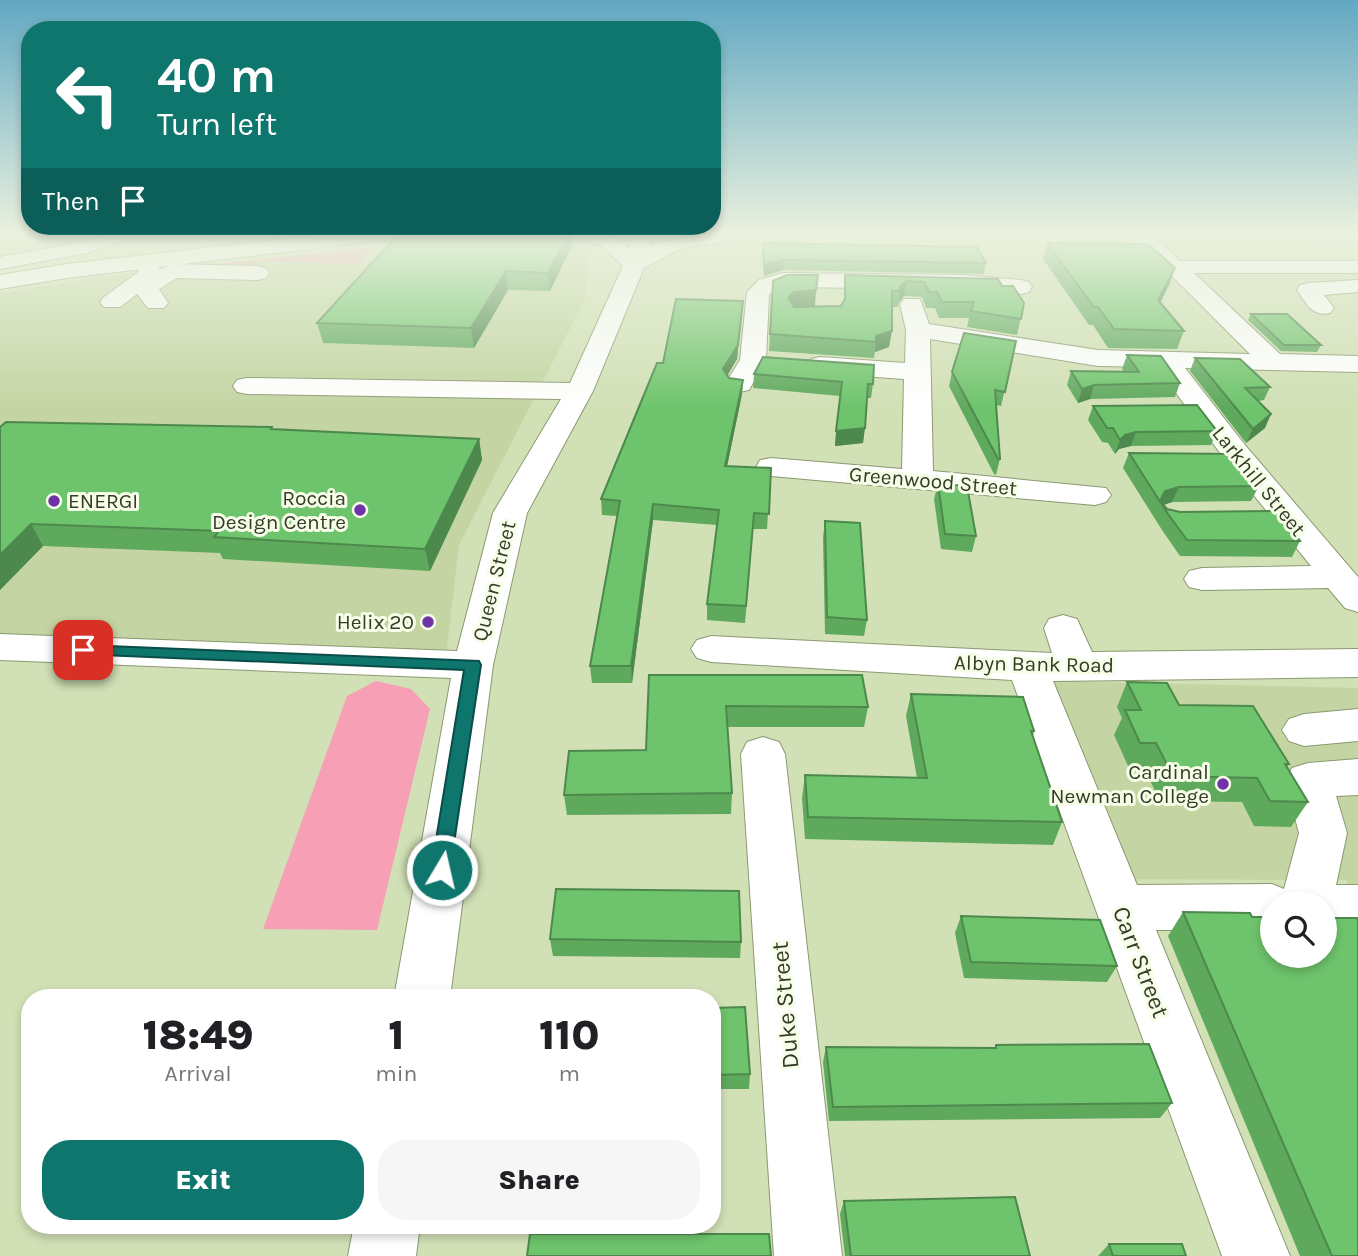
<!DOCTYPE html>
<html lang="en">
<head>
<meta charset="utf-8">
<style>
	:root { --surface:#fff; --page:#f6f6f6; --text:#202124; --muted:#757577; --accent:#0f766e }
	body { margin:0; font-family:Karla,sans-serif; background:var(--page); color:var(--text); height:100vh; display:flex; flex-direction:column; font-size:26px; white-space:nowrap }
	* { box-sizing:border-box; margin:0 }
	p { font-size:23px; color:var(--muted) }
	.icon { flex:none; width:38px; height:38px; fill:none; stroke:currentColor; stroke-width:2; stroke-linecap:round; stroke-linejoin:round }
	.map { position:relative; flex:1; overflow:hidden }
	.sheet { position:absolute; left:21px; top:989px; width:700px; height:245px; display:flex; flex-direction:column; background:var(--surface); border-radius:28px; box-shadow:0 4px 10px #0003 }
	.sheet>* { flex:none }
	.hud { position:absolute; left:21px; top:21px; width:700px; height:214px; border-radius:28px; box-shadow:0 4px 10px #0003; background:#0f766e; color:#fff; overflow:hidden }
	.fabs { position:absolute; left:1260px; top:891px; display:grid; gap:14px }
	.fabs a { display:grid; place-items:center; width:77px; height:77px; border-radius:50%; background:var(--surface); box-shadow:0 4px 10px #0003; font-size:35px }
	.pin { position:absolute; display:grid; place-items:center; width:60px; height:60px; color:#fff; margin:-30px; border-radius:14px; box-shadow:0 4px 10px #0006 }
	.me { position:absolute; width:77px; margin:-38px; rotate:9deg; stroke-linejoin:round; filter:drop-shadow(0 0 5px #0008) }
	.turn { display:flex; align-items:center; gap:24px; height:147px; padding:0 21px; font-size:32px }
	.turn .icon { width:91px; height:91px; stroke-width:2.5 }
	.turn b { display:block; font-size:49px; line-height:60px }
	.then { display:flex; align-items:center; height:66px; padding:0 21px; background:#0003; gap:14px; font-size:26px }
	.eta { display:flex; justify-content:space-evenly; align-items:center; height:119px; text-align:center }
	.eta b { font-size:42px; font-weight:800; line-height:49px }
	.button { display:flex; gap:14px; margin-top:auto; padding:14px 21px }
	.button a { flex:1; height:80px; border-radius:28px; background:var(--accent); color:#fff; font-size:28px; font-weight:800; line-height:80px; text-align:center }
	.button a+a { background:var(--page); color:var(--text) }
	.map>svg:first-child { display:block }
</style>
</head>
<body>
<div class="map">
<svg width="1358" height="1256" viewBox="0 0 1358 1256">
	<rect width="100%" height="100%" fill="#d1e0b5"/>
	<g fill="#c4d5a3">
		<path d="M565,242L589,249L585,299L459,545L445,664L0,661V293L107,276L360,248L418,243Z"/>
		<path d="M1045,681L1358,688V898L1346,880L1128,879Z"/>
	</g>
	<g fill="#f69fb5">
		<path d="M374,247L359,264L262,261L246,271L198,266Z"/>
		<path d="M376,681L411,689L430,709L377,930L263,929L347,696Z"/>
	</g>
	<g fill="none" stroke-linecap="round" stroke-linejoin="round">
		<defs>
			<g id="minor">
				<path d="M110,232H141L138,236L87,253L0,269V257L83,242Z"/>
				<path d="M575,232C598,232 611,233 629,249L634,232H654L650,246L698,232H761L751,238L682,248L644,268L593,391L527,513L493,665L450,998H394L451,678L0,660V634L457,651L493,513L561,399L247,394L237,392L233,386L237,380L247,378L570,383L623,266L602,246L578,236Z"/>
				<path d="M1128,232H1150L1180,261H1358V273H1194L1280,354L1358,356V372L1185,368L1245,445L1358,577V612L1345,608L1328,588L1202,590L1189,587L1184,579L1189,571L1202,568L1311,566L1223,457L1157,367L1098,366L930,339L933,471L1106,488L1111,495L1106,502L1095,505L771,476L760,474L756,467L760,460L771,458L902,469L904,379L820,373L811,371L807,365L811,359L820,357L905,363L906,330L900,304L904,299H920L929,324L1098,350L1250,354Z"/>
				<path d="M144,256L152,257L160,269L172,264L258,266L266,268L269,273L266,278L258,280L177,278L159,289L168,303L164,308H148L137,294L120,307H104L100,302L104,297L137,273L139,270L133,262L136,257Z"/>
				<path d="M783,273L962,275L1021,280L1029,282L1032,287L1029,292L1021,294L962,289L785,287L769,294L766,360L749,390L739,392L729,390L725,384L740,360L747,292L759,280Z"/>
				<path d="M1358,280V292L1324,295L1334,308L1330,313C1312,317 1306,303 1297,290L1300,285L1308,283Z"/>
				<path d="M1063,615L1077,619L1092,652L1358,649V677L1053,681L1137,885L1272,884L1284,889L1299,833L1285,781L1292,768L1308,763L1358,759V795L1336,796L1347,833L1336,885H1358V931L1325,930V903H1272V930H1156L1290,1256H1222L1012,680L711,662L697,658L691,649L697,640L711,636L1052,653L1044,628L1049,619Z"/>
				<path d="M1358,709V741L1304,746L1289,741L1282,730L1289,719L1304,714Z"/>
				<path d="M763,737L779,742L785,754L842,1256H774L741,754L747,742Z"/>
				<path d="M354,1225H420L416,1256H348Z"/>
			</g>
			<g id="highway">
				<path d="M344,232H409L399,238L67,278L0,289V275L67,264Z"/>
				<path d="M1224,232H1358V241L1234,238Z"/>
			</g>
		</defs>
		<use href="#minor" stroke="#8b9970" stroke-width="2"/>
		<use href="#highway" stroke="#8b9970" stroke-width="2"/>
		<use href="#minor" fill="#fff" fill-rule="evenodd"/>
		<use href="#highway" fill="#fff" fill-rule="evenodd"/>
	</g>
	<g fill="#5fa95d">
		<path d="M763,243L986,263L984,274L783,270L764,276L762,254Z"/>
		<path d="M1047,243L1175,268L1169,285L1160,303L1184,331L1177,349L1108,348L1093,325H1089L1043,259Z"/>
		<path d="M572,246L550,291L508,290L474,348L323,343L317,323Z"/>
		<path d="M845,275L1002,286L1024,303L1017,335L967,327L969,318H939L935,308H926L922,297L904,296L899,302L898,307H892L889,347L875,352L874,358L769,351L773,281L815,306L801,307L841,306L844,302Z"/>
		<path d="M743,301L737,359L727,375L729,378L743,380L742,394L727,466L771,468L767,529H753L745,623L707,620V604L717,525L653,520L632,683H592L590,666L617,516L602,515L601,499L663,363Z"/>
		<path d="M1251,314L1321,345L1317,352L1281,351L1248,320Z"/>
		<path d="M1016,341L1001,406L996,405L1000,459L996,475L994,474L949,386L952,372Z"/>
		<path d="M1127,355L1180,383L1175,397L1090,399L1078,403L1067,385L1071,371L1124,372L1122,369Z"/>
		<path d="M1195,358L1270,387L1264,400L1258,401L1265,428L1246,443L1190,371Z"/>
		<path d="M754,374L873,384L871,398H867L863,443L835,446L840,396L753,388Z"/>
		<path d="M1093,406L1217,431L1211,445L1131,446L1119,449L1115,454L1108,443L1102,442L1088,420Z"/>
		<path d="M0,427L479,439L482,460L430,571L223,559L220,553L43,546L0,590Z"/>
		<path d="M1129,453L1259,486L1251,501L1172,502L1164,505L1167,509L1300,541L1292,557L1180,556L1162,530L1123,468Z"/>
		<path d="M938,484L976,536L972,552L941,549L934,499Z"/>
		<path d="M825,521L867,620L864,636L825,634L823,537Z"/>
		<path d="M649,675L868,707L864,727H727L732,793L731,814L567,815L564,795L646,750Z"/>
		<path d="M1127,682L1179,705L1289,764L1287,767L1308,802L1291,827L1254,826L1242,802L1160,801L1144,768H1129L1114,735L1122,718L1117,707Z"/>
		<path d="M911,694L1034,731L1033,736L1062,822L1053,845L805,839L802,798L805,775L917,778L906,716Z"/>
		<path d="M1183,912L1358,1256H1300L1168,936Z"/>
		<path d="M961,916L1117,966L1107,982L964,978L955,933Z"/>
		<path d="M550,939L741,942L740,958L553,956Z"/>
		<path d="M712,1008L750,1074L749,1089H712Z"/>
		<path d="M996,1045L1172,1103L1160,1118L829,1121L823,1062L826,1047L995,1048Z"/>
		<path d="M844,1201L1030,1256H845L840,1214Z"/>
		<path d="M1109,1244L1186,1256H1098Z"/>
	</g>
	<g fill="#4d894c">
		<path d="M0,232H11L0,237Z"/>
		<path d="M569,232H571L572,246L550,291L548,273Z"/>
		<path d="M784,260L783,270L764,276V265Z"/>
		<path d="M1175,268L1169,285L1152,318L1158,300Z"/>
		<path d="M506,271L508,290L474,348L471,328Z"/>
		<path d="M906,281L904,296L899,302L900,287Z"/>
		<path d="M816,290L815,306L793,307L788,298L794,292Z"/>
		<path d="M743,301L737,359L723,383V369Z"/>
		<path d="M892,331L889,347L875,352L876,336Z"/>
		<path d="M743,380L742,394L724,481L725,466Z"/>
		<path d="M1094,385L1090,399L1078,403L1082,389Z"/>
		<path d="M1271,414L1265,428L1246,443L1253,429Z"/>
		<path d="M865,428L863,443L835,446L836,431Z"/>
		<path d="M1136,432L1131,446L1119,449L1115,454L1120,440L1125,435Z"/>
		<path d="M479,439L482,460L430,571L425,549Z"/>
		<path d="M1179,487L1172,502L1163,505L1160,501L1165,491Z"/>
		<path d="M653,504V520L632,683L631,666Z"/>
		<path d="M31,524L43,546L0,590V555Z"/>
	</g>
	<g fill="#6ec46c" stroke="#4d894c" stroke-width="2">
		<path d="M400,232H569L548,273L506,271L471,328L317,323Z"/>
		<path d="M763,243L977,247L986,263L784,260L764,265Z"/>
		<path d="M1047,243L1148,244L1175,268L1158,300L1184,331L1114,329L1098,307H1094Z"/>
		<path d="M787,275H818L816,290L794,292L788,298L794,307L841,306L845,299V275L998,279L1002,286H1013L1024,303L1021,319L971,311L974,302H942L937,292H929L924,282L906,281L900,287V291H892V331L876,336V342L770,334L773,281Z"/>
		<path d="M676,299L743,301L738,345L723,369L729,378L743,380L725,466L771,468L769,514L754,513L746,606L707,604L719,510L653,504L631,666H590L620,501L601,499L657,363H663Z"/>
		<path d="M1251,314H1287L1321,345H1284Z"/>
		<path d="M964,333L1016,341L1005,392L995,390L1000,459H998L952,372Z"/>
		<path d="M1127,355L1161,356L1180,383L1094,385L1082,389L1071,371L1139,372Z"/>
		<path d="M763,357L874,365L873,384H868L865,428L836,431L842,382L754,374Z"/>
		<path d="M1195,358L1240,359L1270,387L1245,388L1271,414L1253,429Z"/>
		<path d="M1197,405L1217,431L1136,432L1125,435L1120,440L1113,428H1107L1093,406Z"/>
		<path d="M6,422L272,427L271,429L479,439L425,549L214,537L219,531L31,524L0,555V427Z"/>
		<path d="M1129,453L1234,454L1259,486L1179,487L1165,491L1160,501L1167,509L1180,512L1278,511L1300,541L1187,540L1168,514Z"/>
		<path d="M938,484L967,486L976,536L945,534Z"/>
		<path d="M825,521L860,523L867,620L827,617Z"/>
		<path d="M649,675H862L868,707L726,706L732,793L564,795L569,751L646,750Z"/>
		<path d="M1127,682L1167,683L1179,705L1253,706L1289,764H1285L1308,802L1270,801L1257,778L1173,776L1156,743H1140L1125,710H1141Z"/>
		<path d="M911,694L1023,697L1034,731H1031L1062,822L808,817L805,775L927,778Z"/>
		<path d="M556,889L739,891L741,942L550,939Z"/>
		<path d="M1183,912L1250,913L1252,917H1272V956H1325V918H1357L1358,920V1256H1332Z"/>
		<path d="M961,916L1100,920L1117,966L971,962Z"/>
		<path d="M745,1007L750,1074L712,1075V1008Z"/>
		<path d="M1149,1044L1172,1103L833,1107L826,1047L996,1048V1045Z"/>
		<path d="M1015,1197L1030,1256H851L844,1201Z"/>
		<path d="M530,1234H769L771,1256H527Z"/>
		<path d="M1109,1244H1182L1186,1256H1113Z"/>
	</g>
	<linearGradient id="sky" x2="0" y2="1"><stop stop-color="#62a8c3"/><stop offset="0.57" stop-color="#eaf1de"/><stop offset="1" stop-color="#eaf1de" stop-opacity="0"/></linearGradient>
	<rect width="1358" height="408" fill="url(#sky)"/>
	<path fill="#0f766e" stroke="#0a4d48" stroke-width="2" d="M83,645L479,661L481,665L449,876L442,878L434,876L431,870L464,670L78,654L75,650L78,646Z"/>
	<g fill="#6f32a8" stroke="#f6fee8" stroke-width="2.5">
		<circle cx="54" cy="501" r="7"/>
		<circle cx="360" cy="510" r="7"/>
		<circle cx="428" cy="622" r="7"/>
		<circle cx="1223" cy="784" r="7"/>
	</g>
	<g text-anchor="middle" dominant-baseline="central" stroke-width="6" stroke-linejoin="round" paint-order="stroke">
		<g font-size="21" fill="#353b29" stroke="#f6fee8">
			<text transform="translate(933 481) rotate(5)">Greenwood Street</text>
			<text transform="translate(1259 481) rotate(51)">Larkhill Street</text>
			<text transform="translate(494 581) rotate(-76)">Queen Street</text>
			<text transform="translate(1034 664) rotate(1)">Albyn Bank Road</text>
		</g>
		<g font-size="21" fill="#353b29" stroke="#f6fee8" text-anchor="end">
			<text x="346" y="498">Roccia<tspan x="346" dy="24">Design Centre</tspan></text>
			<text x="68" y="501" text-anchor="start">ENERGI</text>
			<text x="414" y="622">Helix 20</text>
			<text x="1209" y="772">Cardinal<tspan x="1209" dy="24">Newman College</tspan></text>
		</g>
		<g font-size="24" fill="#353b29" stroke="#f6fee8">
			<text transform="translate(1141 962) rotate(69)">Carr Street</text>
			<text transform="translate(785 1005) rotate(-95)">Duke Street</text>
		</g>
	</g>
</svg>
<div class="fabs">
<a><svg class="icon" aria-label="search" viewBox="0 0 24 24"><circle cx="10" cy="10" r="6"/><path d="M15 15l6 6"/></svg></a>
</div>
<div class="pin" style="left:83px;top:650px;background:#d93025"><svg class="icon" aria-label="arrive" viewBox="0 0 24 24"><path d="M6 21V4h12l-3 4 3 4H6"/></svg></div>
<svg class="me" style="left:442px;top:870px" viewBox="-20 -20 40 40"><circle r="17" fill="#0f766e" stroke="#fff" stroke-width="3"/><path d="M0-11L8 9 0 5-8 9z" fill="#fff"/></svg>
<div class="hud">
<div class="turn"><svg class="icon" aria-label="left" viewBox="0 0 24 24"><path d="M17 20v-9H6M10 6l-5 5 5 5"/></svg><div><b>40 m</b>Turn left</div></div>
<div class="then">Then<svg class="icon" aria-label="arrive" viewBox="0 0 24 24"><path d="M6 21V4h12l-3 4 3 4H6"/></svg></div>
</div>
<section class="sheet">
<div class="eta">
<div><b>18:49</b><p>Arrival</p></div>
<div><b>1</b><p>min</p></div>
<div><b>110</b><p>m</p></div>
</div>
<div class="button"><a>Exit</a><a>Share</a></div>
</section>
</div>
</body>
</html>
